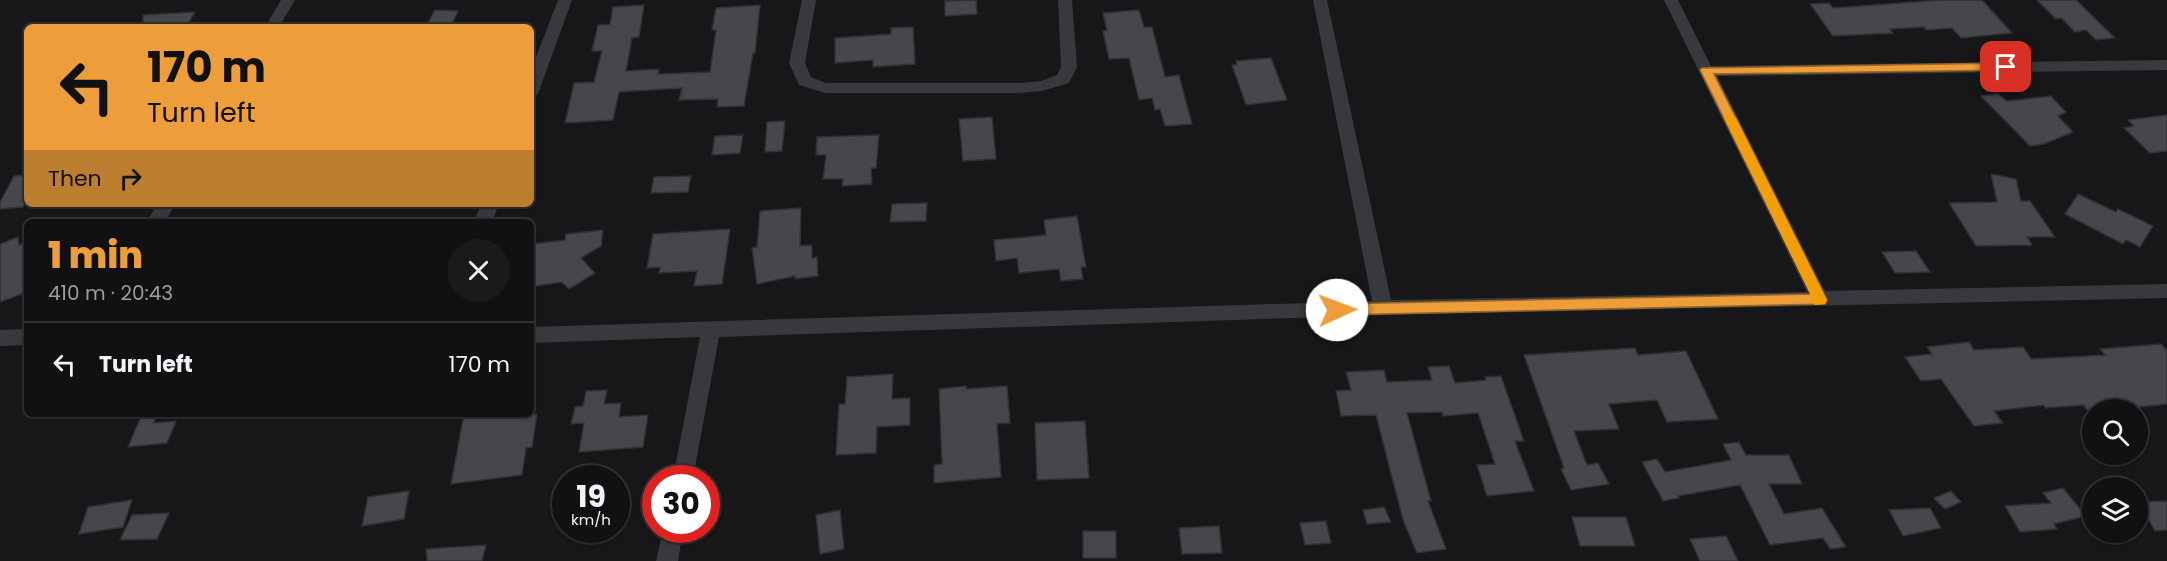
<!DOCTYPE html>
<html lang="en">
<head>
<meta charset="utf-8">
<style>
	:root { --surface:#111113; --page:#1a1a1c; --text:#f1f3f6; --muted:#9c9da0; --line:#303133; --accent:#ed9e3b }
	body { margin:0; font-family:Poppins,sans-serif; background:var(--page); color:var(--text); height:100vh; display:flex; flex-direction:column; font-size:22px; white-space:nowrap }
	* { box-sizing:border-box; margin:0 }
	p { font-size:20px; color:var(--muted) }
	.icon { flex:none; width:33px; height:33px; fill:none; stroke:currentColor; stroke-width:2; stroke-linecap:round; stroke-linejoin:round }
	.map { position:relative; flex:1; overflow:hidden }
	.panel { position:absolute; left:24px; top:219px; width:510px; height:198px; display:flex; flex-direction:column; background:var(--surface); border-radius:9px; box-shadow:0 2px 4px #0004,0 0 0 2px var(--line) }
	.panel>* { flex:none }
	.hud { position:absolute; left:24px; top:24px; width:510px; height:183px; border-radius:9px; box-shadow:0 2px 4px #0004,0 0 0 2px var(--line); background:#ed9e3b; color:#111; overflow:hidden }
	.fabs { position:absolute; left:2082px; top:399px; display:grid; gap:12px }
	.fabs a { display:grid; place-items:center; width:66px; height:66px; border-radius:50%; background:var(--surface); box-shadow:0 2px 4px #0004,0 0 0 2px var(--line); font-size:30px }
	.speed { position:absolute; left:552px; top:465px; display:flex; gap:12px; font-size:30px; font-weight:700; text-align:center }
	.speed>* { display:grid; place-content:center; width:78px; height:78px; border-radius:50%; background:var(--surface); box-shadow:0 2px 4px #0004,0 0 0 2px var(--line); line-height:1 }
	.speed small { font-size:15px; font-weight:400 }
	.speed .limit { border:9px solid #d22; background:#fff; color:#111 }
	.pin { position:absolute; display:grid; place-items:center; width:51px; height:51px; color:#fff; margin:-26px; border-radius:12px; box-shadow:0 3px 9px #0006 }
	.me { position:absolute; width:66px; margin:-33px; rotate:88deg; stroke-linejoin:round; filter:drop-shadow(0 0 4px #0008) }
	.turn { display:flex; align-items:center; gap:21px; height:126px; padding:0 24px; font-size:27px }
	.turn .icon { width:78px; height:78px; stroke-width:2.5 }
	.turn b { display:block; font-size:42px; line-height:51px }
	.then { display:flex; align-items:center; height:57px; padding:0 24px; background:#0003; gap:12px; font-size:22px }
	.round { display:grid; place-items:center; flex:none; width:63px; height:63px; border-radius:32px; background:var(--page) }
	.overview { display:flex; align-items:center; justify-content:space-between; height:102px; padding:0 24px }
	h1 { font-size:36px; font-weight:800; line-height:45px; color:var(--accent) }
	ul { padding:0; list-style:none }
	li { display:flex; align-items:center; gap:18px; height:84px; padding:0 24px; border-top:2px solid var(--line) }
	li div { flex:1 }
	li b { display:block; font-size:22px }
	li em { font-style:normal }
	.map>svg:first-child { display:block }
</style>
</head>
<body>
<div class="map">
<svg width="2167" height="561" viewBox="0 0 2167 561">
	<rect width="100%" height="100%" fill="#171719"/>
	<g fill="#46474c" stroke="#313134" stroke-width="1.5">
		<path d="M976,0L977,14L945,16V1Z"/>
		<path d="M1941,0H1982L2012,33L1961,38L1952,28L1926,30L1924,27L1890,29L1893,33L1833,36L1810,4L1829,3L1833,8Z"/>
		<path d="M2037,0H2076L2115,38L2096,40L2086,30L2075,32L2061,18L2056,19Z"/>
		<path d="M644,5L639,37L632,38L626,71L659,69L658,74L710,72L716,30H712L716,8L760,5L755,53H753L744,106L717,107L718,99L679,100L682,88L619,92L613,120L565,123L574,83L594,82L602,51H592L598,25L610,24L613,7Z"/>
		<path d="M435,10L458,11L451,25H427Z"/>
		<path d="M1139,10L1144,27H1152L1165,77L1179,75L1192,124L1165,126L1160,109L1155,110L1152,98L1139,100L1129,58L1109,59L1103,31L1107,30L1103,13Z"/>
		<path d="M195,12L186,27H143V15Z"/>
		<path d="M913,27L915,64L873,67V60L835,63V38L891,34V28Z"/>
		<path d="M1271,58L1287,100L1246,105L1232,65H1237L1236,61Z"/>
		<path d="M1998,94L2007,101L2051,96L2066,112L2058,116L2073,132L2044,144L2030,146L1981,96Z"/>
		<path d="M2167,115V151L2150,153L2124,128L2134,126L2128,120Z"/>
		<path d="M992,117L996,159L963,161L959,119Z"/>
		<path d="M785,121L782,151L765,152L767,122Z"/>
		<path d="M743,135L740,153L712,155L715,136Z"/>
		<path d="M879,135L876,168H871L872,184L842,186L843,179H823L826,155H816L817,137Z"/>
		<path d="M1991,174L2016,179L2021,201H2030L2055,237H2027L2032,245L1976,246L1949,203L1997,202Z"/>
		<path d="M27,175V199L23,207L0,209V202L14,176Z"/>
		<path d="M691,176L688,192L651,193L654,177Z"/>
		<path d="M2078,194L2116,212L2118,209L2153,226L2140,247L2126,240L2123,244L2065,214Z"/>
		<path d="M927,203L926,221L890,222L892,204Z"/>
		<path d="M801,208L800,246L812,245V258L817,257L818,276L795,279V276L757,284L752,248L757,247L760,211Z"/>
		<path d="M1077,216L1086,267H1081L1083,279L1061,281L1059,269L1019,273L1017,258L996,261L994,240L1046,235L1044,220Z"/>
		<path d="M730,229L722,284L694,286L697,271L659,273L660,267L647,268L653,234Z"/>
		<path d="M603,230L601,246L581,258L595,273L569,289L562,282L536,286L531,281V244L565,240L566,234Z"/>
		<path d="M18,237L19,245L27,242V292L0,302V244Z"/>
		<path d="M1916,251L1930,272L1895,273L1882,252Z"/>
		<path d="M1969,342L1974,350L2023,347L2031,359L2105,355L2100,349L2161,344L2167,351V404L2111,410H2087L2084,405L2045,408L2044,405L1994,411L2003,423L1974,426L1941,379L1921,381L1905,357L1932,354L1927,347Z"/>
		<path d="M1635,348L1638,355L1686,351L1718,419L1667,422L1657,400L1609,404L1619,429L1574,431L1587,465L1598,463L1609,484L1571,490L1561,469L1564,468L1524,355Z"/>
		<path d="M1449,366L1455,383L1486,380L1485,377L1501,376L1524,441H1515L1534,491L1487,496L1477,465L1495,464L1478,413L1443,416L1442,412L1407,413L1431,501H1428L1446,549L1417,553L1403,520L1376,415L1341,416L1336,391L1351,390L1346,372L1384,370L1387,382L1432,380L1428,367Z"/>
		<path d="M893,374L892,399L910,398V425L877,427L876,453L836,455L839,404H845L847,377Z"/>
		<path d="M966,386V389L1007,386L1010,423L997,424L1001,477L934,483V465L942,464L939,389Z"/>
		<path d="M607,390L604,404L621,403L619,417L648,415L643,447L579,452L584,423L571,424L575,407L583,406L586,391Z"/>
		<path d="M142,414H158L154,423L176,421L167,443L128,447Z"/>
		<path d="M464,414H537L532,447L526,448L522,475L451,484Z"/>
		<path d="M1085,421L1089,478L1037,480L1035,423Z"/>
		<path d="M1739,442L1746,455H1789L1802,484H1769L1784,514L1822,508L1846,547L1830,549L1823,538L1770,545L1740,485L1678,496L1679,498L1663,501L1642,462L1657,459L1665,472L1731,460L1723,444Z"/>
		<path d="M2063,488L2086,516L2054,524L2057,529L2020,532L2005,506L2051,503L2043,493Z"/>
		<path d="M409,491L404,519L362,526L368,497Z"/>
		<path d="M1951,491L1961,502L1945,509L1934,498Z"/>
		<path d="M132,500L123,527L79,534L88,507Z"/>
		<path d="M2167,501V530L2155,531L2138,502Z"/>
		<path d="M1384,507L1391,522L1367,524L1363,510Z"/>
		<path d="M1930,508L1941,528L1903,536L1889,510Z"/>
		<path d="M840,510L844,549L820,554L816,515Z"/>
		<path d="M169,513L157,539L120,540L132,515Z"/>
		<path d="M1572,517H1626L1635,546H1580Z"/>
		<path d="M1326,521L1331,543L1305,545L1300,523Z"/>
		<path d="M1219,526L1222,553L1182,554L1179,528Z"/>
		<rect x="1083" y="531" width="33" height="27"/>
		<path d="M1726,536L1738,561H1700L1690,539Z"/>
		<path d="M486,545L482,561H427L426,549Z"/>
	</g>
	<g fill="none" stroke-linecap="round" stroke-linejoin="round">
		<g fill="#38393d" fill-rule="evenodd">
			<path d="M281,0H295L279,27H265Z"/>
			<path d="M558,0H572L539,91L537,95L531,96V70Z"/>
			<path d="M802,0H816L805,63L811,77L826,83H1021L1041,81L1057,75L1061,67L1058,0H1072L1077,67L1069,83L1042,91L1021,93H825L799,85L789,63Z"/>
			<path d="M1313,0H1327L1391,300L1807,292L1664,0H1678L1711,66L2167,60V70L1717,76L1825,291L2167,284V298L1383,315L719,337L693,478H673L700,337L531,343V327L1372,301Z"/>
			<path d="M157,204H175L165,222H147Z"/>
			<path d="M481,204H499L492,222H474Z"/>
			<path d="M27,329V345L0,346V330Z"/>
			<path d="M663,530H683L678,561H656Z"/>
		</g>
	</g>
	<path fill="#ed9e3b" stroke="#9a6726" stroke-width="1.5" d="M2006,63L2010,64V70L1714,74L1827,300L1825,304L1337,315L1332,314L1330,310L1332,306L1337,304L1811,294L1700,70L1702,68Z"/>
	<path fill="#f59e0b" d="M1730,114L1736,118L1827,300L1825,304L1815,305L1809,300L1811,296L1724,118Z"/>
</svg>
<div class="fabs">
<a><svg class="icon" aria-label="search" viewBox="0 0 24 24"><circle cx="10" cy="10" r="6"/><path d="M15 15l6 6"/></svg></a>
<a><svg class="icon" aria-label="layers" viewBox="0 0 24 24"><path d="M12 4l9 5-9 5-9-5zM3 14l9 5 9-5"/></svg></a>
</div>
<div class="speed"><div>19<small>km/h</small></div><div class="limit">30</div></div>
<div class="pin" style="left:2006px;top:67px;background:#d93025"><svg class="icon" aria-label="arrive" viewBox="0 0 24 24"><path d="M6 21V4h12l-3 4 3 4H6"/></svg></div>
<svg class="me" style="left:1337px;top:310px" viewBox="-20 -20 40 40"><circle r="19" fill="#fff"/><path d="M0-13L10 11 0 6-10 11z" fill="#ed9e3b"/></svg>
<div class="hud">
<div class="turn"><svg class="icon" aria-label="left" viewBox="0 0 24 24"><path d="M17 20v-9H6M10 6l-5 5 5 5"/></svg><div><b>170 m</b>Turn left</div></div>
<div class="then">Then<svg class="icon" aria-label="right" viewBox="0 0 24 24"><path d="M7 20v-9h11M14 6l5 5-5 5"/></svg></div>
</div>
<section class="panel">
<div class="overview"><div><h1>1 min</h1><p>410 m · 20:43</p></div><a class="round"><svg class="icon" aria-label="close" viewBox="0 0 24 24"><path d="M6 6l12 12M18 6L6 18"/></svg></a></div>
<ul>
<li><svg class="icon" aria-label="left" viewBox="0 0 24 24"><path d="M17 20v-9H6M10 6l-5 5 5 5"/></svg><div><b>Turn left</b></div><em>170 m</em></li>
</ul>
</section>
</div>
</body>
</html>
